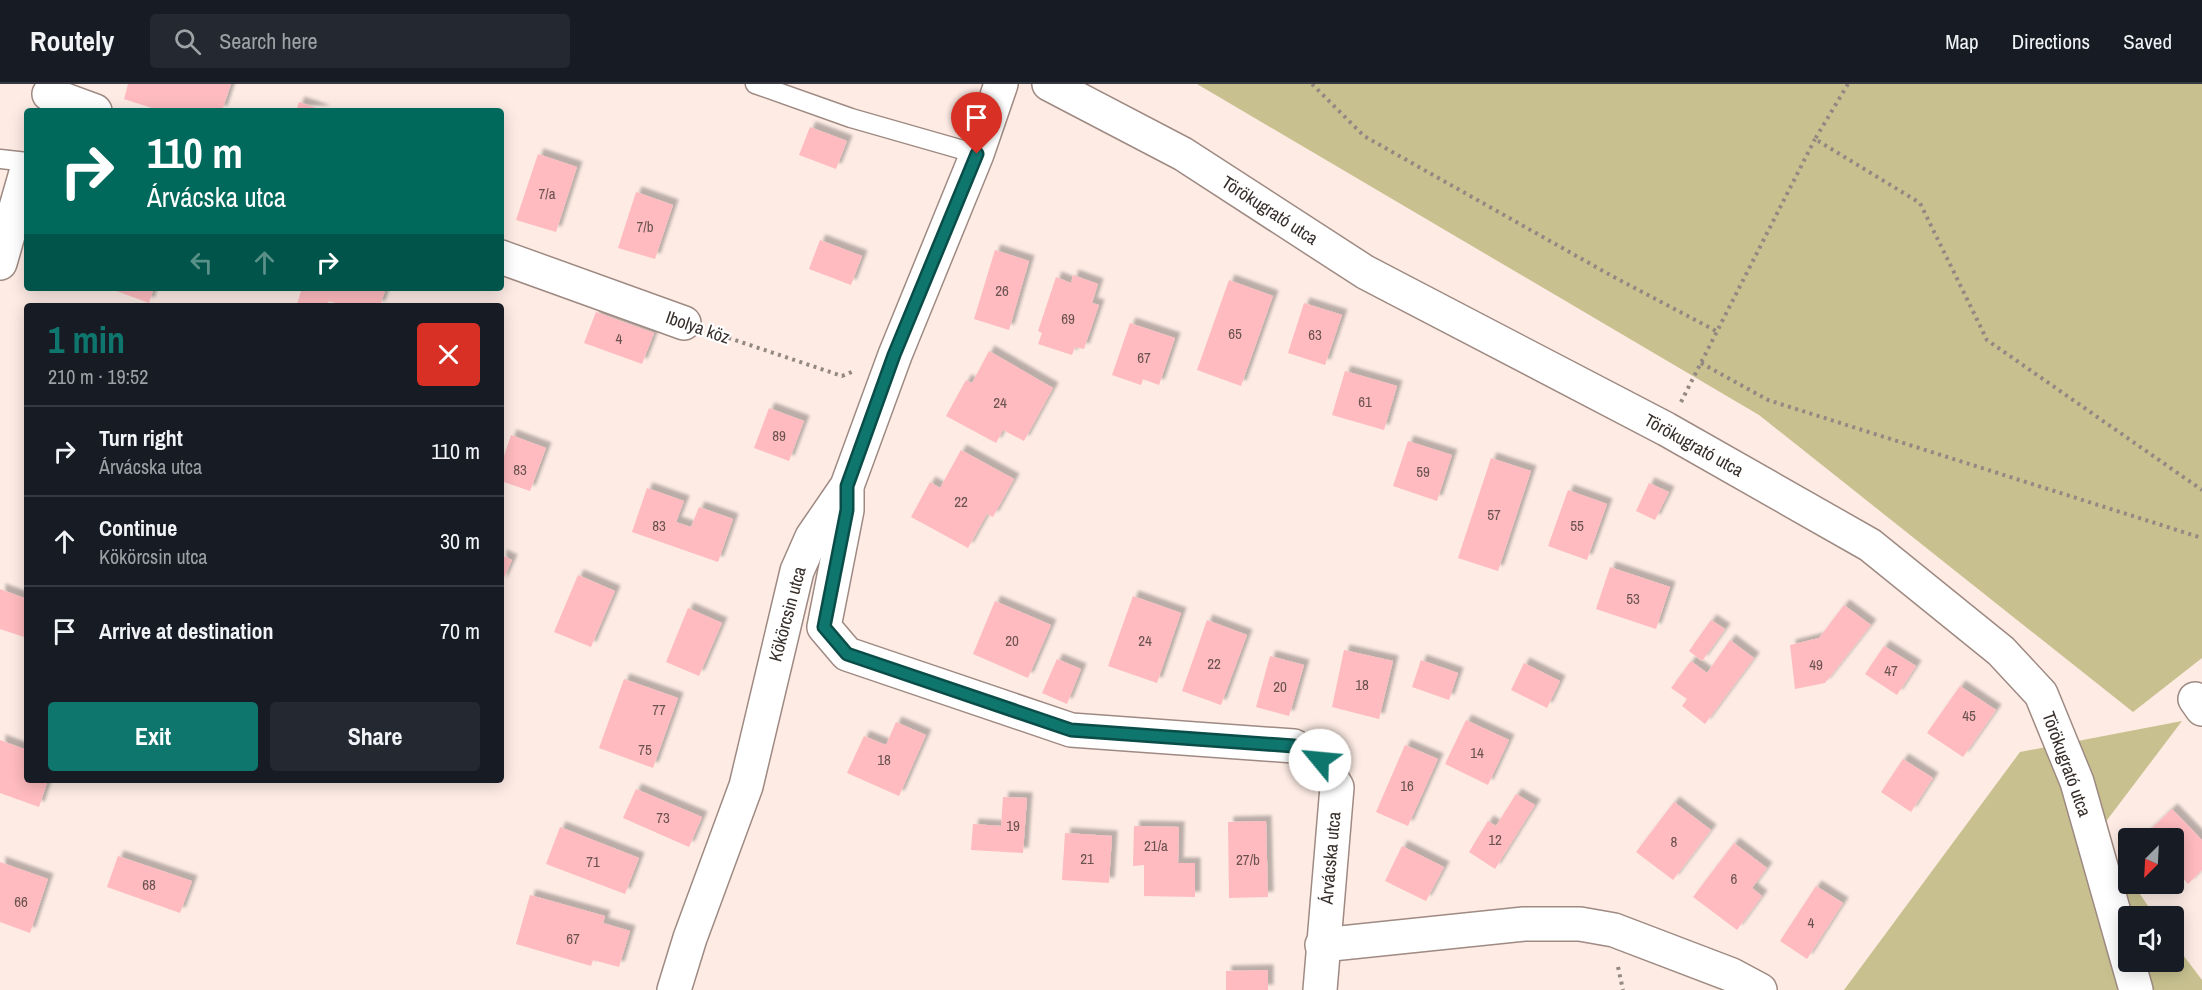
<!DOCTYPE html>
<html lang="en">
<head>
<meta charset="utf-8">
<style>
	:root { --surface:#171b24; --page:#242831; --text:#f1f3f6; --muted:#9ea1a6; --line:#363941; --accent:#0f766e }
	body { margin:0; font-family:"Archivo Narrow",sans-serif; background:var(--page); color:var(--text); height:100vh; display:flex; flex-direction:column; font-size:22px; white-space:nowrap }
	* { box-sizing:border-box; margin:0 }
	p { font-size:20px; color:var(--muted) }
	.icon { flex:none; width:33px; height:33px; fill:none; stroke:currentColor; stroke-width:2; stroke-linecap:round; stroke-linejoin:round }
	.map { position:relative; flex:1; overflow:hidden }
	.panel { position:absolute; left:24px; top:219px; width:480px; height:480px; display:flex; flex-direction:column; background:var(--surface); border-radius:6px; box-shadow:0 3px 15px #0003 }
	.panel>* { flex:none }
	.hud { position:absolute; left:24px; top:24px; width:480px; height:183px; border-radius:6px; box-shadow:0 3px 15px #0003; background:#00695c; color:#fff; overflow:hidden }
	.needle { width:39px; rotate:204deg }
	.controls { position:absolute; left:2118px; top:744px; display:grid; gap:12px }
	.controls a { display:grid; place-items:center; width:66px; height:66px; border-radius:6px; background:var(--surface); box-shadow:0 3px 15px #0003; font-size:30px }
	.pin { position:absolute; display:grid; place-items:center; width:51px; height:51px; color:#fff; margin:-62px -26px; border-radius:50% 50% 50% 0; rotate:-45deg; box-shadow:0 0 6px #0007 }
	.pin .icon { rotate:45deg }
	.me { position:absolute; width:66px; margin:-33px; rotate:298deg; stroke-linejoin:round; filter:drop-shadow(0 0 4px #0008) }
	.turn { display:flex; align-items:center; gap:21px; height:126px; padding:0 24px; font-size:27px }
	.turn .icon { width:78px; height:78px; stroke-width:2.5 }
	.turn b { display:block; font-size:42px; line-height:51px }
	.lanes { display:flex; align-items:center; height:57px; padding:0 24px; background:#0003; justify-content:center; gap:30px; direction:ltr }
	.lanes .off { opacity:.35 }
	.round { display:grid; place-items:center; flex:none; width:63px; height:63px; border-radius:6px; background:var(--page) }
	.overview { display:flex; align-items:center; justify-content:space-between; height:102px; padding:0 24px }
	h1 { font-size:36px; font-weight:700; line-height:45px; color:var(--accent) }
	.cta { display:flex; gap:12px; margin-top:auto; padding:12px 24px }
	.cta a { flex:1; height:69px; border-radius:6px; background:var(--accent); color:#fff; font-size:24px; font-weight:700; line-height:69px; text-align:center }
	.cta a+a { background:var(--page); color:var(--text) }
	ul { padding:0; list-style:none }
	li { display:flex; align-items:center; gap:18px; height:90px; padding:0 24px; border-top:2px solid var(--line) }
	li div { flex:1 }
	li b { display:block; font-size:22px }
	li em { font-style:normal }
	header { display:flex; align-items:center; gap:36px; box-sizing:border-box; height:84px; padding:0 30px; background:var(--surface); border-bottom:2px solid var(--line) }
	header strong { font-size:28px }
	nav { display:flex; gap:33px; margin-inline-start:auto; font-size:21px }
	.search { width:420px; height:54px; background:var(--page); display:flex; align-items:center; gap:15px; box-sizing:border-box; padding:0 21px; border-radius:6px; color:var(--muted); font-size:22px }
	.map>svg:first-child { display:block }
</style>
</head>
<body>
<header>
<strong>Routely</strong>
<div class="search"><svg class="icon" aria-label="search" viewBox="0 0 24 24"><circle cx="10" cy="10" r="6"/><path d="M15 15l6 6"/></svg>Search here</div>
<nav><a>Map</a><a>Directions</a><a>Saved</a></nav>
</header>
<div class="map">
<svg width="2202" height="906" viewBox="0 0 2202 906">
	<defs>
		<filter id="shadow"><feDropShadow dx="5.5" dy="-5.5" stdDeviation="1.5" flood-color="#0004"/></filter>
	</defs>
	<rect width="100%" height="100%" fill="#fdebe4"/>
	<g fill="#c8c18f">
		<path d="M1197,0H2202V574L2133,628L1759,331Z"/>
		<path d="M2182,637L2098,748L2128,793V800H2133L2155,832H2128V878H2174V859L2202,896V906H1844L2020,668Z"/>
	</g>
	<g fill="#ffbbbf" filter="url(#shadow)">
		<path d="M128,0H231L222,27H161L124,15Z"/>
		<path d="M299,18L325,27H296Z"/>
		<path d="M810,43L847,57L836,85L799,71Z"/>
		<path d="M538,70L577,83L556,148L516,136Z"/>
		<path d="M636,108L673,121L655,175L618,164Z"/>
		<path d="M820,156L862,172L851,201L809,185Z"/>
		<path d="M995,166L1029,177L1009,246L974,235Z"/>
		<path d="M1073,191L1098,200L1092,219L1099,221L1084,265L1075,263L1072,271L1038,260L1042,249L1038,247L1056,193L1071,199Z"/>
		<path d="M1229,196L1273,212L1241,302L1197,286Z"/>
		<path d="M108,204H154L149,219Z"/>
		<path d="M293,204H386L380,222H344L329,217L327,222H304L297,220L301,207Z"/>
		<path d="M1304,219L1342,231L1325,281L1288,269Z"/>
		<path d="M596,228L654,249L642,280L584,259Z"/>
		<path d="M1130,239L1175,254L1159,301L1143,295L1141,301L1112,291Z"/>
		<path d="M989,267L1053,304L1024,357L1003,346L996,359L946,332L966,296L972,299Z"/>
		<path d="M1345,287L1397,302L1384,346L1332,331Z"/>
		<path d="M769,324L804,337L789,377L754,364Z"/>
		<path d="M511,351L546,364L530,407L501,397V371L504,372Z"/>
		<path d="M1408,357L1452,371L1437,417L1393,402Z"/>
		<path d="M961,366L1014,395L993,433L987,430L968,464L911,433L930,398L940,404Z"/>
		<path d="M1491,374L1531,387L1498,487L1458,474Z"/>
		<path d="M1649,399L1669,408L1655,436L1636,427Z"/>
		<path d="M647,404L684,417L676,438L691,443L699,423L733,435L718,478L632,448Z"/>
		<path d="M1568,406L1607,420L1587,476L1548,462Z"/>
		<path d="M501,471L512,476L501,500Z"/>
		<path d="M1610,483L1670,503L1656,545L1596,525Z"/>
		<path d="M578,491L615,507L591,563L554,548Z"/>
		<path d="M0,505L27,515V554L0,545Z"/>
		<path d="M1133,512L1181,529L1157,599L1108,582Z"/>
		<path d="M995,517L1051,541L1028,594L973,570Z"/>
		<path d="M1844,521L1871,541L1825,599L1795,605L1790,561L1819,554Z"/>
		<path d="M688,524L722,539L699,592L666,578Z"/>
		<path d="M1207,536L1247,551L1221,621L1182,607Z"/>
		<path d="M1711,536L1725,545L1702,577L1689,567Z"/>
		<path d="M1730,556L1754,574L1705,640L1682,622L1687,615L1671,604L1691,577L1707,589Z"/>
		<path d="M1884,562L1916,582L1897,611L1865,590Z"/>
		<path d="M1344,566L1393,577L1379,635L1332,623Z"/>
		<path d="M1270,572L1304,581L1289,632L1256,623Z"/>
		<path d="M1057,575L1081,585L1067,620L1042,609Z"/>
		<path d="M1421,576L1458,589L1449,616L1412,603Z"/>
		<path d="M1524,579L1560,597L1547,624L1511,606Z"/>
		<path d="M624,595L678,614L653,684L599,664Z"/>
		<path d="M1960,602L1996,626L1963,673L1927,649Z"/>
		<path d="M1466,636L1509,656L1488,701L1445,680Z"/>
		<path d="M896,638L926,651L899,712L847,689L864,652L886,661Z"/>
		<path d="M0,656L27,666V696H48L39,723L0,709Z"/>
		<path d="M1405,661L1438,675L1408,742L1376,728Z"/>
		<path d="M1903,675L1933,694L1911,728L1881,708Z"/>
		<path d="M636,705L702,733L689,763L623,734Z"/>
		<path d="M1516,710L1535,721L1495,785L1469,768L1488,737L1496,742Z"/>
		<path d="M1003,713L1027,714L1023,769L971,766L973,740L1001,742Z"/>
		<path d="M1674,718L1711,746L1673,796L1636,768Z"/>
		<path d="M2172,725L2202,756V786L2188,800L2174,784V754L2143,753Z"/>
		<path d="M1266,737L1268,813L1229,814L1228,738Z"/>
		<path d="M1134,742L1179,743L1178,779H1195V813L1144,812V781L1133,782Z"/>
		<path d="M560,743L639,774L625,810L546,780Z"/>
		<path d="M1065,749L1112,752L1109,799L1062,796Z"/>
		<path d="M1734,759L1767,784L1752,804L1762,812L1737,846L1693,813Z"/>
		<path d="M1402,762L1444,783L1426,817L1385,797Z"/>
		<path d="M118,772L192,797L180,829L107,803Z"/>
		<path d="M0,778L48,795L30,849L0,838Z"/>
		<path d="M1816,802L1843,819L1807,875L1780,857Z"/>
		<path d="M530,811L605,832L603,839L630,847L619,883L593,876L591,882L516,860Z"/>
		<path d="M1268,886V906H1226V887Z"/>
	</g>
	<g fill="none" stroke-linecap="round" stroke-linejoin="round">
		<defs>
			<g id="service">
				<path d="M755,0L851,34L977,70"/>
				<path d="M0,75L27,78"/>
			</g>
			<g id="minor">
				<path d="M1049,0L1183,70L1365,188L1666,345L1870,461L2001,567L2041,610L2077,698L2136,906"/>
				<path d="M49,10L95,27"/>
				<path d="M501,173L684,239"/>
				<path d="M0,179L27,85"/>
				<path d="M847,407V426L824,543L847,570L1071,646L1294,662L1320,676L1337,703L1320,906"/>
				<path d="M2195,615L2202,625"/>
				<path d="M1322,861L1524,840H1580L1614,846L1732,891L1760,906"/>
				<path d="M674,906L690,854L746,702L797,487L812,453L847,402L895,271L977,70L1001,0"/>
			</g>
		</defs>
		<use href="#service" stroke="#9e8a82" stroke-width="21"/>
		<use href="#minor" stroke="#9e8a82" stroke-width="36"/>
		<g stroke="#948882" stroke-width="4" stroke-dasharray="3 4.5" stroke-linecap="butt">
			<path d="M1312,0L1364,52L1612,192L1718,248"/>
			<path d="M1848,0L1815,55L1920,119L1987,256L2202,406"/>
			<path d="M714,249L842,292L854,287"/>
			<path d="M1701,279L1768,316L2202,454"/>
			<path d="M1681,318L1815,55"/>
			<path d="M1618,883L1623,906"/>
		</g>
		<use href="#service" stroke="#fff" stroke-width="18"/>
		<use href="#minor" stroke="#fff" stroke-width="33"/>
	</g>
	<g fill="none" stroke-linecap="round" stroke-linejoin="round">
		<defs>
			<path id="route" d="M977,70L894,271L847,402V426L824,543L847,570L1071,646L1294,662L1320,676"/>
		</defs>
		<use href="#route" stroke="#0a4d48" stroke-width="15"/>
		<use href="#route" stroke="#0f766e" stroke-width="10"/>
	</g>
	<g text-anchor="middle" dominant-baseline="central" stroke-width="4.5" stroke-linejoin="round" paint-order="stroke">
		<g font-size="15" fill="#695250">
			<text x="547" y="109">7/a</text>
			<text x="645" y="142">7/b</text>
			<text x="1002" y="206">26</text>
			<text x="1068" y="234">69</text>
			<text x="1235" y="249">65</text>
			<text x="1315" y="250">63</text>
			<text x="619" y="254">4</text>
			<text x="1144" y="273">67</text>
			<text x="1365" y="317">61</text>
			<text x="1000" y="318">24</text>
			<text x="779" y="351">89</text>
			<text x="520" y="385">83</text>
			<text x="1423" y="387">59</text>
			<text x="961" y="417">22</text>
			<text x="1494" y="430">57</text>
			<text x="659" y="441">83</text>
			<text x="1577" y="441">55</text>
			<text x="1633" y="514">53</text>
			<text x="1012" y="556">20</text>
			<text x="1145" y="556">24</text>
			<text x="1214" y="579">22</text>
			<text x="1816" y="580">49</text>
			<text x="1891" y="586">47</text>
			<text x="1362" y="600">18</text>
			<text x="1280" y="602">20</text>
			<text x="659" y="625">77</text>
			<text x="1969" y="631">45</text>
			<text x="645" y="665">75</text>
			<text x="1477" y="668">14</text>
			<text x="884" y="675">18</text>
			<text x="1407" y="701">16</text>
			<text x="663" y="733">73</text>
			<text x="1013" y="741">19</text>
			<text x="1495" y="755">12</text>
			<text x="1674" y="757">8</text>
			<text x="1156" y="761">21/a</text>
			<text x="1087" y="774">21</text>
			<text x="1248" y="775">27/b</text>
			<text x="593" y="777">71</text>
			<text x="1734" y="794">6</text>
			<text x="149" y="800">68</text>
			<text x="21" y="817">66</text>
			<text x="1811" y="838">4</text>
			<text x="573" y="854">67</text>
		</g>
		<g font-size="18" fill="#372f2b" stroke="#fff">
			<text transform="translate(1270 126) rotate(33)">Törökugrató utca</text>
			<text transform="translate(698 243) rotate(19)">Ibolya köz</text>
			<text transform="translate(1694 361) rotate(29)">Törökugrató utca</text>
			<text transform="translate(787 530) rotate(-75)">Kökörcsin utca</text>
			<text transform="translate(2067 680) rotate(70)">Törökugrató utca</text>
			<text transform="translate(1330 774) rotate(-85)">Árvácska utca</text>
		</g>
	</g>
</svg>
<div class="controls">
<a><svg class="needle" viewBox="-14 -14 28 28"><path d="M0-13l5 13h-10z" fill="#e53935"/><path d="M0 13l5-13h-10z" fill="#9ea1a6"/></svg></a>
<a><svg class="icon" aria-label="sound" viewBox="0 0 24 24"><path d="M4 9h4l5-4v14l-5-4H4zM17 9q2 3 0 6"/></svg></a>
</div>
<div class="pin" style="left:977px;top:70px;background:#d93025"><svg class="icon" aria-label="arrive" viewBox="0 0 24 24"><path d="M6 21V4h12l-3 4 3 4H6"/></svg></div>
<svg class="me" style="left:1320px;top:676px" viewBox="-20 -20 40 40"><circle r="19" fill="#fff"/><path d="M0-13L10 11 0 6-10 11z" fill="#0f766e"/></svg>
<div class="hud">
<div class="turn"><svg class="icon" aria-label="right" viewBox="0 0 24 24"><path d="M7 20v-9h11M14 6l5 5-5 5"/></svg><div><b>110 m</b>Árvácska utca</div></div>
<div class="lanes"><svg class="icon off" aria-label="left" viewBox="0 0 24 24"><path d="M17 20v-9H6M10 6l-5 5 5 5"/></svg><svg class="icon off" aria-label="ahead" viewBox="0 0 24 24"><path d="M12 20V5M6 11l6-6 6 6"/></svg><svg class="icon" aria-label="right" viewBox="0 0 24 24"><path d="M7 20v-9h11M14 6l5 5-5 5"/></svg></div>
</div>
<section class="panel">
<div class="overview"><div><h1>1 min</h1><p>210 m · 19:52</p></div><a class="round" style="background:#d93025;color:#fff"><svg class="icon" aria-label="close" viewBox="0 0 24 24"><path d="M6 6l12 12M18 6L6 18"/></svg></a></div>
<ul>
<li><svg class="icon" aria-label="right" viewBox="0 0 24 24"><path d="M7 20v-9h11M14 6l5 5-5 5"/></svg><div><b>Turn right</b><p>Árvácska utca</p></div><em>110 m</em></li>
<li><svg class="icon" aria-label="ahead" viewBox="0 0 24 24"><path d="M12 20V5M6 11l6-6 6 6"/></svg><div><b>Continue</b><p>Kökörcsin utca</p></div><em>30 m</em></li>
<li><svg class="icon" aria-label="arrive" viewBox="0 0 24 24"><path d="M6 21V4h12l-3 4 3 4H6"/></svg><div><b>Arrive at destination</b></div><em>70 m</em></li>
</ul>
<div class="cta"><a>Exit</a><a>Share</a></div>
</section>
</div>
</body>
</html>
